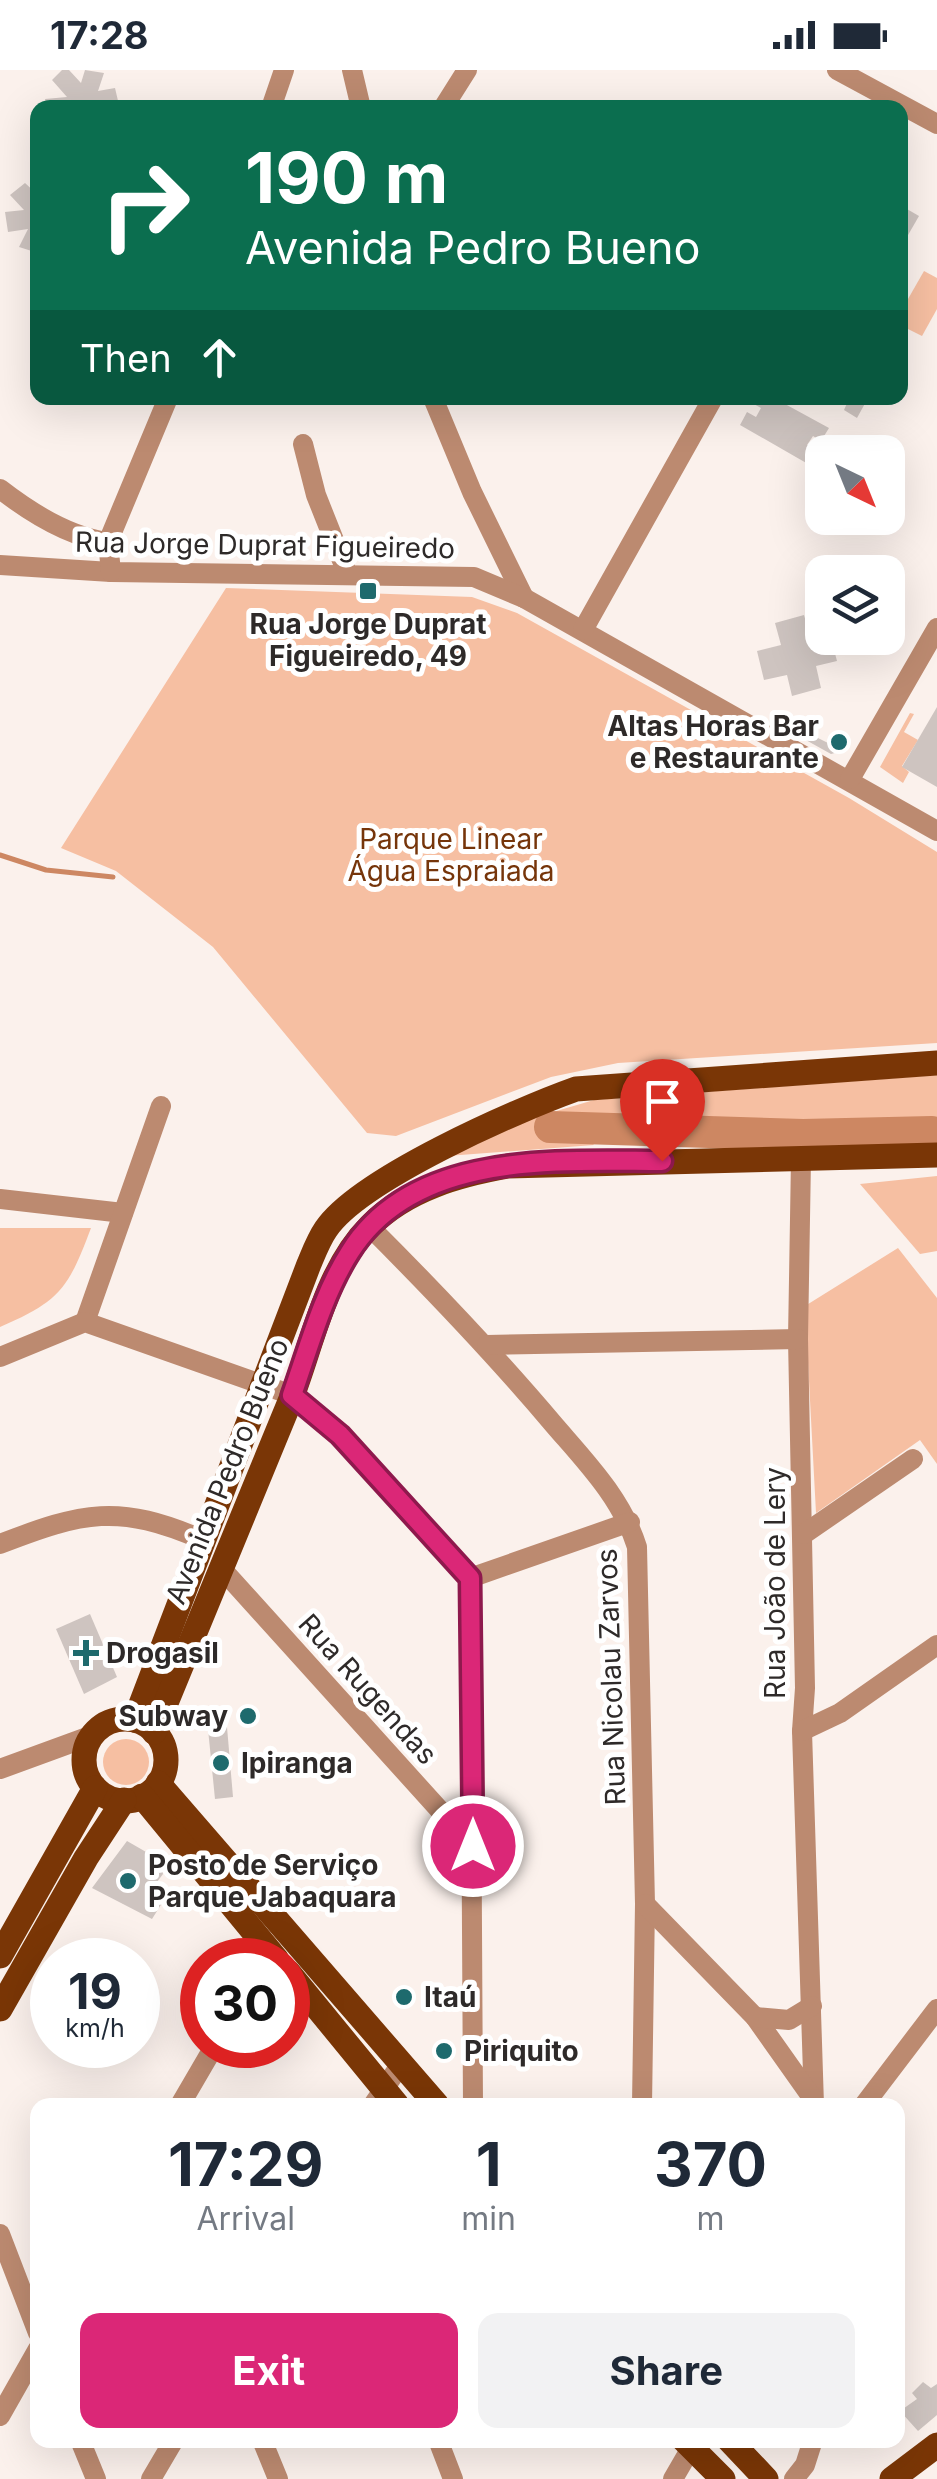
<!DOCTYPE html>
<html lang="en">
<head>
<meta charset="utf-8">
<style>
	:root { --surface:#fff; --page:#f2f2f3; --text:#1f2937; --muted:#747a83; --accent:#db2777 }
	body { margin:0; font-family:Inter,sans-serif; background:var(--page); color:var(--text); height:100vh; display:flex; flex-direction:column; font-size:38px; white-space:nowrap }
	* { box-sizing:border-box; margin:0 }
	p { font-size:32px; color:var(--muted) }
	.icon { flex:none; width:55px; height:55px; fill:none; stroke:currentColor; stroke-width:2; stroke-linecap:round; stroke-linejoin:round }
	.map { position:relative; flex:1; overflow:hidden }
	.details { position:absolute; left:30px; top:2028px; width:875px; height:350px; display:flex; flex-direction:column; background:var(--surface); border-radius:20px; box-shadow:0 10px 40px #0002 }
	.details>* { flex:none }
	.hud { position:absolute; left:30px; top:30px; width:878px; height:305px; border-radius:20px; box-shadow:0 10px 40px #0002; background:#0b6e4f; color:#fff; overflow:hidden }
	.needle { width:65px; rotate:137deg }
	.controls { position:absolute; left:805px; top:365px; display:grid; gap:20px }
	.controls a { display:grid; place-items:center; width:100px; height:100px; border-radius:20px; background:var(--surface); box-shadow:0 10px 40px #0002; font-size:50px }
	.speed { position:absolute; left:30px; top:1868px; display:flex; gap:20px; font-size:50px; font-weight:700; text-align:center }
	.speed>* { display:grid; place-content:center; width:130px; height:130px; border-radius:50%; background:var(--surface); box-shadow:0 10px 40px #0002; line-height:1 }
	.speed small { font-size:25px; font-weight:400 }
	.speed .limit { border:15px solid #d22; background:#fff; color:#111 }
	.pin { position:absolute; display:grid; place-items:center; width:85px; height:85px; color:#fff; margin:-102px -42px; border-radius:50% 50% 50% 0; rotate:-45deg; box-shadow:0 0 10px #0007 }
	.pin .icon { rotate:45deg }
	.me { position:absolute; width:110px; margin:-55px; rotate:0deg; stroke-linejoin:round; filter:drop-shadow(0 0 8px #0008) }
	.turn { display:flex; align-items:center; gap:35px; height:210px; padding:0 50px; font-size:45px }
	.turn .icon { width:130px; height:130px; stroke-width:2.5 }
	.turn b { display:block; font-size:70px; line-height:85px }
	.then { display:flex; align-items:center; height:95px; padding:0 50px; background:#0003; gap:20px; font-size:38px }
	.eta { display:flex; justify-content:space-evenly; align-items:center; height:170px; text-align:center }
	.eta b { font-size:60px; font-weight:700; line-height:70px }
	.action { display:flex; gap:20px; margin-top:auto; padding:20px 50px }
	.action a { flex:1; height:115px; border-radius:20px; background:var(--accent); color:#fff; font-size:40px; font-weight:700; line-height:115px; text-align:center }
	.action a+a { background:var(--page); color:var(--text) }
	.status { display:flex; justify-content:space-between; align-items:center; height:70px; padding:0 50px; background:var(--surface); direction:ltr }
	.status svg { height:28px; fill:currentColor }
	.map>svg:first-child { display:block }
</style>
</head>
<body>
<div class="status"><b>17:28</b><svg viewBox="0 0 49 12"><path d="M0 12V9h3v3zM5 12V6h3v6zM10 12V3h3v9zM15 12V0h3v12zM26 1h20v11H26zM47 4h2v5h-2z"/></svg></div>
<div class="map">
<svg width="937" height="2409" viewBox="0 0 937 2409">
	<rect width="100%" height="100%" fill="#fbf1ec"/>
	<g fill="#f6bfa2">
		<path d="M924,201L937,208V239L922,266L900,255V243Z"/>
		<path d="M226,518L472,527L517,543L849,728L937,782V973L618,993L551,1007L396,1066L367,1063L213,877L116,801L61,778Z"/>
		<path d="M910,643L914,644L904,662L918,670L902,696L909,702L903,713L880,697Z"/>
		<path d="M937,1005V1076L933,1077L930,1051L765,1055L552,1046L549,1069H589L594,1075L447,1086L536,1047L594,1030Z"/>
		<path d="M937,1106V1181L920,1184L860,1114Z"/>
		<path d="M0,1158H91C68,1219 60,1231 0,1257Z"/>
		<path d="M898,1178L937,1228V1394L920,1370L816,1443L805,1236Z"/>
		<circle cx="126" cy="1692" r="23"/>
	</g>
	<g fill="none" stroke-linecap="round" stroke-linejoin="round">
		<path stroke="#cd8762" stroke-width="5" d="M0,785L46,800L113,807"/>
		<path stroke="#cd8762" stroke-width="32" d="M550,1057L803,1065L932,1062"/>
	</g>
	<g fill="#cec4c0">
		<path d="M62,0H69L81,13L85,0L104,3L98,21L115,18L119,35L47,38L45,29L67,27L52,10Z"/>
		<path d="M25,113L38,125V183L19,177L28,159L8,162L5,142L24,140L10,125Z"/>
		<path d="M900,135L919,146L900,179Z"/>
		<path d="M755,328H774L829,358L821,371L813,366L807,375L816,380L808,394L740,355L747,342L756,347L761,338L752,333Z"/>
		<path d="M841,328H868L857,348L844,340L848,331Z"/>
		<path d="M804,545L810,566L822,563V568H831L837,591L816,596L821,618L792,626L787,605L764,610L757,581L781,575L775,553Z"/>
		<path d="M937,637V717L902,697Z"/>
		<path d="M808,663L830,674L837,663L848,670L842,681L831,684L804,669Z"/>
		<path d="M90,1544L117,1607L84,1624L56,1559Z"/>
		<path d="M227,1657L233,1727L215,1729L208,1659Z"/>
		<path d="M127,1771L160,1790L163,1804L151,1820L164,1830L152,1849L92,1818Z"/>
		<path d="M923,2312L931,2318L937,2314V2345L918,2361L900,2341L917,2329L912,2323Z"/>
	</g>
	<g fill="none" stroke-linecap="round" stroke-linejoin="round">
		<g stroke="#bc8a70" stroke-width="20">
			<path d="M352,0L361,38"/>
			<path d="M837,0L937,54"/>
			<path d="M271,38L284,0"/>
			<path d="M443,38L467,0"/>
			<path d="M433,328L472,422L524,528"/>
			<path d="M303,374L316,425L347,503"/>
			<path d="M0,419C31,443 69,467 108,472"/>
			<path d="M0,495L111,502L474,507L524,528L937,761"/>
			<path d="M111,502L108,472L168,328"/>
			<path d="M583,560L713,328"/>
			<path d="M850,709L937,558"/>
			<path d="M801,1089L798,1269L805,1618L802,1661L814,2035"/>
			<path d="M0,1129L123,1143"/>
			<path d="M370,1157C434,1221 496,1286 555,1356C587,1393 622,1429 637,1477L645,1834L642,2035"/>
			<path d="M85,1252L161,1036"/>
			<path d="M487,1275L798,1269"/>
			<path d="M0,1287L85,1252L292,1325L340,1365L470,1508L473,2035"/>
			<path d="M804,1464L913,1389"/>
			<path d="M0,1474C83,1442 118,1433 203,1470"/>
			<path d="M221,1498L473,1777"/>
			<path d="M470,1508L630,1452"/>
			<path d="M802,1661L840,1643L937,1575"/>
			<path d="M0,1699L93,1665"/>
			<path d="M645,1834L755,1947L813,2029"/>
			<path d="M755,1947L789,1950L812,1936"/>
			<path d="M180,2035L215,1975"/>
			<path d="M373,2035L401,1994"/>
			<path d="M864,2035L937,1939"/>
			<path d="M0,2164L38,2263"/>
			<path d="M0,2346L38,2279"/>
			<path d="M80,2370L96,2409"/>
			<path d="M262,2370L278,2409"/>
			<path d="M438,2370L453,2409"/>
			<path d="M151,2409L174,2370"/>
			<path d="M673,2409L691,2378"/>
			<path d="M794,2409L805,2395L813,2370"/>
		</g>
		<g stroke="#7a3606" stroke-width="25">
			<circle cx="125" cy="1690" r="41"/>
			<path d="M135,1650L309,1194C314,1182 319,1169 326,1159C360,1109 517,1040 576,1019L937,993"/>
			<path d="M154,1662C200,1551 246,1440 291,1329C313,1272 326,1200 370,1156C407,1119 458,1105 508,1096L937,1085"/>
			<path d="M158,1713L437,2035"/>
			<path d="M142,1726L277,1890"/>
			<path d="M0,1886L95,1718"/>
			<path d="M288,1902L397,2035"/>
			<path d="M0,1939L86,1788L124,1730"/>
			<path d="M684,2370L723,2409"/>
			<path d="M729,2370L766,2409"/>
			<path d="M892,2409L937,2375"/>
		</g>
	</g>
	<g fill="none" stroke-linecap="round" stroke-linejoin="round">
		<defs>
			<path id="route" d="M473,1776L470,1508L340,1365L292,1325C309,1277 323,1224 350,1182C414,1080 558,1091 662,1091"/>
		</defs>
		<use href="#route" stroke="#8e194d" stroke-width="25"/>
		<use href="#route" stroke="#db2777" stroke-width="18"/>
	</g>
	<g fill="#1e6a6d" stroke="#fff" stroke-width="4">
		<rect x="358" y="511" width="20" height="20" rx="5"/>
		<circle cx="839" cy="672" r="10"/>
		<path d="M81 1568h10v10h10v10h-10v10h-10v-10h-10v-10h10z"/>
		<circle cx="248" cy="1646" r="10"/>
		<circle cx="221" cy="1693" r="10"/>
		<circle cx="128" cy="1811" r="10"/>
		<circle cx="404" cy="1927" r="10"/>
		<circle cx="444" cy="1981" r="10"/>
	</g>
	<g text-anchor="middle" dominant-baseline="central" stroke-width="10" stroke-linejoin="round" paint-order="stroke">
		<g font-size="28" fill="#2e2a29" stroke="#fff">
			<text transform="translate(265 475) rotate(1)">Rua Jorge Duprat Figueiredo</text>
			<text transform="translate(227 1401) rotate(-68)">Avenida Pedro Bueno</text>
			<text transform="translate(775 1513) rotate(-90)">Rua João de Lery</text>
			<text transform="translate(611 1607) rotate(-92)">Rua Nicolau Zarvos</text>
			<text transform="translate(368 1619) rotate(48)">Rua Rugendas</text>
		</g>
		<g font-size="28" font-weight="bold" fill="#2e2a29" stroke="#fff" text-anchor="start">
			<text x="368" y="554" text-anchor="middle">Rua Jorge Duprat<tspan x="368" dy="32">Figueiredo, 49</tspan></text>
			<text x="819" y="656" text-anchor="end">Altas Horas Bar<tspan x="819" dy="32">e Restaurante</tspan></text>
			<text x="106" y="1583">Drogasil</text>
			<text x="228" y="1646" text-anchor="end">Subway</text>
			<text x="241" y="1693">Ipiranga</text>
			<text x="148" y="1795">Posto de Serviço<tspan x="148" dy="32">Parque Jabaquara</tspan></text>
			<text x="424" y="1927">Itaú</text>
			<text x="464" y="1981">Piriquito</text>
		</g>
		<g font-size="28" fill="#76350a" stroke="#fff">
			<text x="451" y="769">Parque Linear<tspan x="451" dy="32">Água Espraiada</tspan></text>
		</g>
	</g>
</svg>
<div class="controls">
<a><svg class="needle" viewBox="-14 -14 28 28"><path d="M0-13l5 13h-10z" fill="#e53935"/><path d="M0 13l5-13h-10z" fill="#747a83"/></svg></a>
<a><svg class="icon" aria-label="layers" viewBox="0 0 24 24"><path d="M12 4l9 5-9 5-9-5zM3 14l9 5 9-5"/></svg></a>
</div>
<div class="speed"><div>19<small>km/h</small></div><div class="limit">30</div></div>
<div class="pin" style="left:662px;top:1091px;background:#d93025"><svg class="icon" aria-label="arrive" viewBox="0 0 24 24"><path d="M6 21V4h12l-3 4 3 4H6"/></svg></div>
<svg class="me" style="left:473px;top:1776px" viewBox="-20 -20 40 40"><circle r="17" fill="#db2777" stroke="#fff" stroke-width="3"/><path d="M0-11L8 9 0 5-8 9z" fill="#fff"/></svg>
<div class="hud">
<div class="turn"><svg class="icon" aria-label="right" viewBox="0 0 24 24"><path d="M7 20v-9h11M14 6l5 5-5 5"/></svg><div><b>190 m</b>Avenida Pedro Bueno</div></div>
<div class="then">Then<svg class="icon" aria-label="ahead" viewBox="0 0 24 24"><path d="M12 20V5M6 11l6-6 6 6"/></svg></div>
</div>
<section class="details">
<div class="eta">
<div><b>17:29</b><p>Arrival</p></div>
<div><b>1</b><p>min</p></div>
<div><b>370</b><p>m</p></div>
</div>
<div class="action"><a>Exit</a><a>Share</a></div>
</section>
</div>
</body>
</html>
